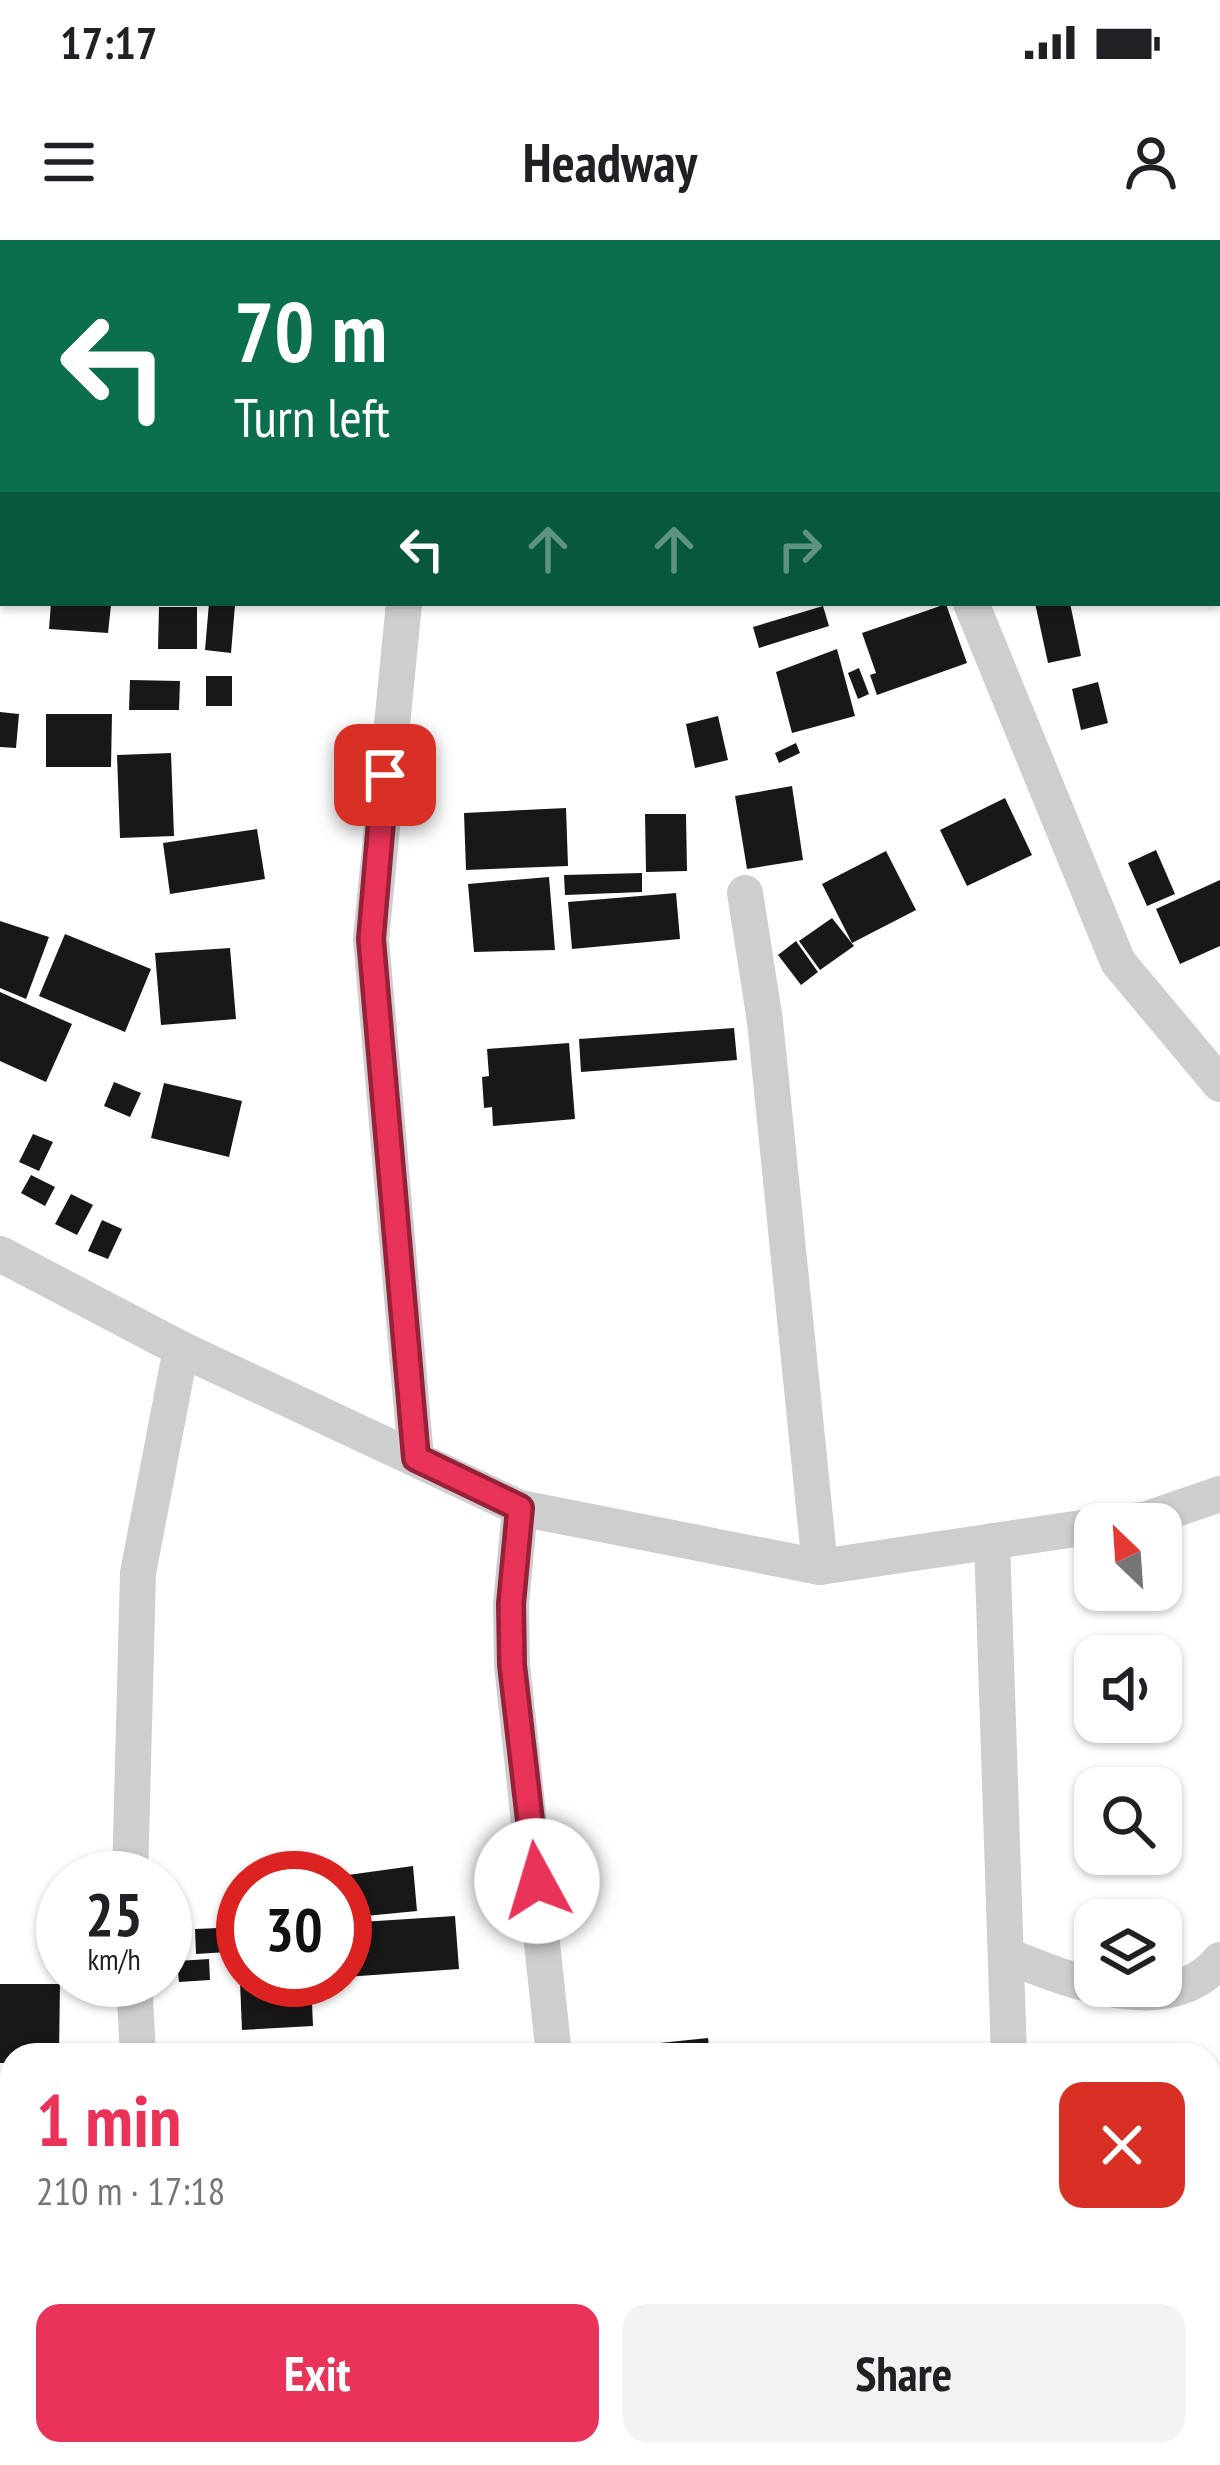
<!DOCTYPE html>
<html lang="en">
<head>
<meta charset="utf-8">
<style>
	:root { --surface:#fff; --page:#f2f2f2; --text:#202124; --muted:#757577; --accent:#e93358 }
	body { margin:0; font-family:"PT Sans Narrow",sans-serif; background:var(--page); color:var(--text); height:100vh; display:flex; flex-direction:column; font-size:45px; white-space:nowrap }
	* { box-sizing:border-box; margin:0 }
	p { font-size:39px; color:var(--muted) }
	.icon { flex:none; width:66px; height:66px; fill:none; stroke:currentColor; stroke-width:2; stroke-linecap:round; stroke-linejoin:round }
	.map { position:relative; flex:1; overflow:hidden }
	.sheet { position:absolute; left:0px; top:1803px; width:1221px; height:423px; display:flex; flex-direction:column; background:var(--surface); border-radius:36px 36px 0 0; box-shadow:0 3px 9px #0004 }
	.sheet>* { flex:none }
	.banner { position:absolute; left:0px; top:0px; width:1221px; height:366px; box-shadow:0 3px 9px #0004; background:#0b6e4f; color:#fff; overflow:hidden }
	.needle { width:78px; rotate:335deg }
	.fabs { position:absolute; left:1074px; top:1263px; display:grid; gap:24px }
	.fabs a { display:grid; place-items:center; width:108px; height:108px; border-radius:24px; background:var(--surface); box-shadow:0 3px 9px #0004; font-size:60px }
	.speed { position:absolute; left:36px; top:1611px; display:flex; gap:24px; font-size:60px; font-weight:700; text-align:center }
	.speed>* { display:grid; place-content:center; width:156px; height:156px; border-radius:50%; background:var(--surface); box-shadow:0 3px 9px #0004; line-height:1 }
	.speed small { font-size:30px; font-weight:400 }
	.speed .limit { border:18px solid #d22; background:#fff; color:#111 }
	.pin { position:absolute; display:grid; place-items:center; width:102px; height:102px; color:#fff; margin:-51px; border-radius:24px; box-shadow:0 6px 18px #0006 }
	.me { position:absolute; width:132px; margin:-66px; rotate:354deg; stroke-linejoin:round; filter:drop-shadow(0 0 9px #0008) }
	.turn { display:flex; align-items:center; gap:42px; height:252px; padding:0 36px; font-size:54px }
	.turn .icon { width:156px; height:156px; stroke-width:2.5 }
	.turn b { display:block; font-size:84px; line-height:102px }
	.lanes { display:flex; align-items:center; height:114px; padding:0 36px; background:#0003; justify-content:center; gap:60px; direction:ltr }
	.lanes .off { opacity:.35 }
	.round { display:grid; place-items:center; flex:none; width:126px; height:126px; border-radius:24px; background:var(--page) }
	.overview { display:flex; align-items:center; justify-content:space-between; height:204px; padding:0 36px }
	h1 { font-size:72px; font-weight:600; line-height:90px; color:var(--accent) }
	.action { display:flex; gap:24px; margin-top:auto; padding:24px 36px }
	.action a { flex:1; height:138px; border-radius:24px; background:var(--accent); color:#fff; font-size:48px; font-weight:600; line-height:138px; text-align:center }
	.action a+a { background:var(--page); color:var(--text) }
	.status { display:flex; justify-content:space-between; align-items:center; height:84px; padding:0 60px; background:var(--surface); direction:ltr }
	.status svg { height:33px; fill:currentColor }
	header { display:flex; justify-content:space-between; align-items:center; height:156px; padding:0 36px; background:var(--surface); font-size:54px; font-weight:600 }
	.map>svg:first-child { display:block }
</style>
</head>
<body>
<div class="status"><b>17:17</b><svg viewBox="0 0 49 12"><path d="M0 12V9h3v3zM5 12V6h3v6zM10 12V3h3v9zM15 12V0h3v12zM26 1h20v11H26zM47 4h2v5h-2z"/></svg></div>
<header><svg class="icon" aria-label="menu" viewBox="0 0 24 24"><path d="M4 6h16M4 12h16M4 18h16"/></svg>Headway<svg class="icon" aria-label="person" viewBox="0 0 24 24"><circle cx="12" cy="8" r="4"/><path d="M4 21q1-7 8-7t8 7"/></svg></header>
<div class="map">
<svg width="1220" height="2225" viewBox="0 0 1220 2225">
	<rect width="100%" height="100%" fill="#fff"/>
	<g fill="#181818">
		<path d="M51,363L111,365L108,393L49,389Z"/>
		<path d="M209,363L235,365L231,413L205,410Z"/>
		<path d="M1035,363H1070L1081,416L1048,423Z"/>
		<path d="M946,364L967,423L877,455L870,435L876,433L862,393Z"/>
		<path d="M823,366L829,386L759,408L753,387Z"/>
		<path d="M159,367H197V409H158Z"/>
		<path d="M837,409L855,476L792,493L776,432Z"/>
		<path d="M859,428L869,454L858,459L848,433Z"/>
		<rect x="206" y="436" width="26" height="30"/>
		<path d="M130,440L180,441L179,470H129Z"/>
		<path d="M1098,442L1108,483L1081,490L1072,449Z"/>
		<path d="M0,472L19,474L16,508L0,507Z"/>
		<path d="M46,474H112L111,527H46Z"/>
		<path d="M718,476L728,520L695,528L686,484Z"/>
		<path d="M796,503L800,513L779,523L775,513Z"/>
		<path d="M171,513L174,596L120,598L117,515Z"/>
		<path d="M792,546L803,620L747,629L735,556Z"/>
		<path d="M1005,558L1032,615L967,646L940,590Z"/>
		<path d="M566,568L568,626L466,630L464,573Z"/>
		<path d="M645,574H686L687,631L646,632Z"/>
		<path d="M257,589L265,639L170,654L163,603Z"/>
		<path d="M1156,610L1175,654L1147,666L1128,623Z"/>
		<path d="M886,611L916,670L852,703L822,644Z"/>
		<path d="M642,633V652L565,655L564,635Z"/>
		<path d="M549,637L555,710L474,712L468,644Z"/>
		<path d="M1220,640V706L1180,724L1156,669Z"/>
		<path d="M676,653L680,699L572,709L568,662Z"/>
		<path d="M832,678L854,706L820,730L799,701Z"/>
		<path d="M0,681L49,697L26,759L0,748Z"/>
		<path d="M65,694L151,729L125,792L39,756Z"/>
		<path d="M796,701L818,732L801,745L778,715Z"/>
		<path d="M230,708L236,779L161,785L155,713Z"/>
		<path d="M0,752L72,784L46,842L0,821Z"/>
		<path d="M734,788L737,820L581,832L579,799Z"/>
		<path d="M569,803L575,879L493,886L492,867L484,868L482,837L489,836L487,809Z"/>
		<path d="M114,842L141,853L130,877L104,866Z"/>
		<path d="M164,843L242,861L229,917L151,898Z"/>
		<path d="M33,894L53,902L39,931L19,922Z"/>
		<path d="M31,935L55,947L45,966L21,953Z"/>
		<path d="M71,954L93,965L77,995L55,984Z"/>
		<path d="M102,980L122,989L108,1019L88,1011Z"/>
		<path d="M413,1626L417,1671L345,1678V1638H326Z"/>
		<path d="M455,1676L459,1729L345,1737V1683Z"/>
		<path d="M243,1687V1711L196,1714L195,1689Z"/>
		<path d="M209,1719L210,1740L179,1742L177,1721Z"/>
		<path d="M311,1740L313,1786L242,1790L240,1742Z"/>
		<path d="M0,1744H60L59,1815H12V1823H0Z"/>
		<path d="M708,1798L710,1815H651L650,1804Z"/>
		<path d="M909,1808V1815H875V1812Z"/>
		<rect x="0" y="1887" width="12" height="55"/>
		<path d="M810,2218V2225H763V2222Z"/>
	</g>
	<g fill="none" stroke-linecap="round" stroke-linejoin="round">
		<g stroke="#cecece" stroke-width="36">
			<path d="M444,0V3"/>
			<path d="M940,3L941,0"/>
			<path d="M1218,232L1220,234"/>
			<path d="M404,363L371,699L416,1218"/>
			<path d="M971,363L1118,722L1220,844"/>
			<path d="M745,653L765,781L820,1327"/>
			<path d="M0,1014L181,1109L520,1268L820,1327L1095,1286"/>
			<path d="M520,1268L511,1364L512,1425L554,1815"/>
			<path d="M1109,1284L1147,1279L1220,1254"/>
			<path d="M992,1301L1009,1815"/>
			<path d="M130,1638L138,1333L181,1109"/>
			<path d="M1006,1715C1066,1739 1167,1783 1220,1720"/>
			<path d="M134,1740L138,1815"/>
			<path d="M158,2214L160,2225"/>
			<path d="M582,2214V2225"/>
		</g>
	</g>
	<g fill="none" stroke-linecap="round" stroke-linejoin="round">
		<defs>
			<path id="route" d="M385,535L371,699L416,1218L520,1268L511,1364L512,1425L537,1641"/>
		</defs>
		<use href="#route" stroke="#972139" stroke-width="30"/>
		<use href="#route" stroke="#e93358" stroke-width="21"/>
	</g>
</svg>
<div class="fabs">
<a><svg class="needle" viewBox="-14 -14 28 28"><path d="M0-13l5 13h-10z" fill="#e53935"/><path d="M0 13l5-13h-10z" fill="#757577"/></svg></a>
<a><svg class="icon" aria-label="sound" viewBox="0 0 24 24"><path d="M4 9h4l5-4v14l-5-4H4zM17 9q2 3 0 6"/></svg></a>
<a><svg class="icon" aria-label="search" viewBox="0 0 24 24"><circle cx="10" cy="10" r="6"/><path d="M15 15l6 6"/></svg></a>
<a><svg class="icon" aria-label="layers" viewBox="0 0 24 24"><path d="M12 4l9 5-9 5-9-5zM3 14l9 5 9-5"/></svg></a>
</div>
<div class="speed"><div>25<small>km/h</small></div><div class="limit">30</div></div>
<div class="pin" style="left:385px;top:535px;background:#d93025"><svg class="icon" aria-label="arrive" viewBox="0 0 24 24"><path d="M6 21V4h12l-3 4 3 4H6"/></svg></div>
<svg class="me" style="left:537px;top:1641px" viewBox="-20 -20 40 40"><circle r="19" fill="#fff"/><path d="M0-13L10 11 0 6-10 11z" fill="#e93358"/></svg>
<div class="banner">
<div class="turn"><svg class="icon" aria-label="left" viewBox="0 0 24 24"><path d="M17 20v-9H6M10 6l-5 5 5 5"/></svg><div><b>70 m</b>Turn left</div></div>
<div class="lanes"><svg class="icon" aria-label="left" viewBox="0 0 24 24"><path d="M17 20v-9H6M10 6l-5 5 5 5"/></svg><svg class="icon off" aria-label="ahead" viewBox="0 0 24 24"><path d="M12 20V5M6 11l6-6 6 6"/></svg><svg class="icon off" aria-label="ahead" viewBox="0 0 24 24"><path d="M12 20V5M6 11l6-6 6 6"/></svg><svg class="icon off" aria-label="right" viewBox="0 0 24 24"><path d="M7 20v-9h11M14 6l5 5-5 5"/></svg></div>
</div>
<section class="sheet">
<div class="overview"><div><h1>1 min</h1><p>210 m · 17:18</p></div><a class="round" style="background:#d93025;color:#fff"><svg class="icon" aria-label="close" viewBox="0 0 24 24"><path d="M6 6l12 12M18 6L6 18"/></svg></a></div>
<div class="action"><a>Exit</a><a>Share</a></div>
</section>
</div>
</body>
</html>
